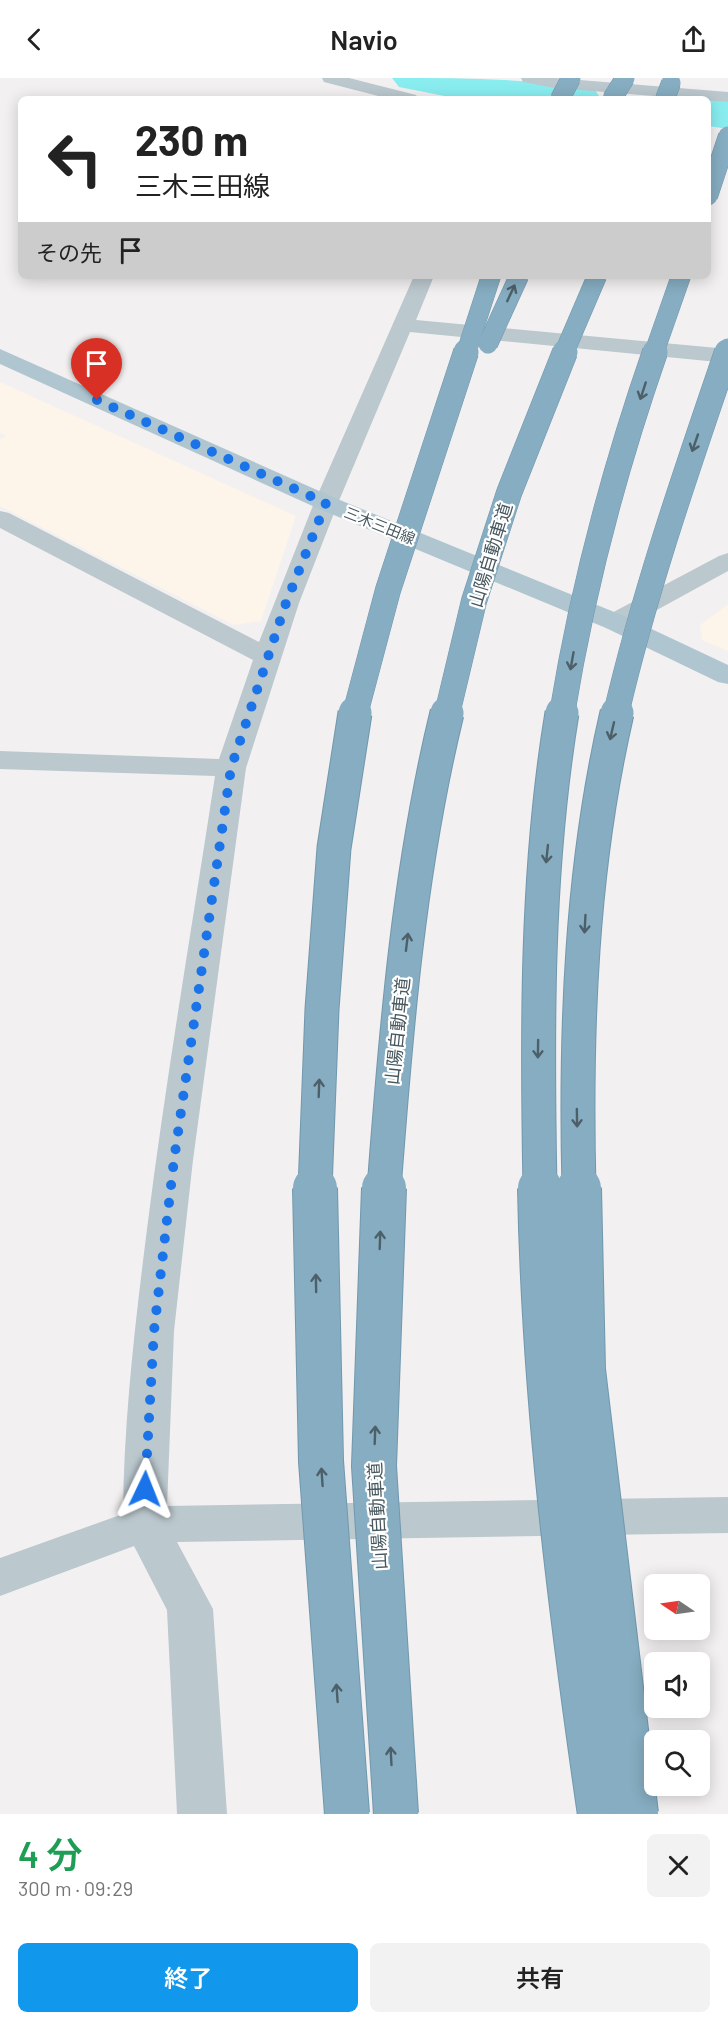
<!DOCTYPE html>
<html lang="ja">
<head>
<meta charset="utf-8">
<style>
	:root { --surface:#fff; --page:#f2f2f2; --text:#222; --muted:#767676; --accent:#1198ed }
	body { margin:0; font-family:Barlow,"Noto Sans JP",sans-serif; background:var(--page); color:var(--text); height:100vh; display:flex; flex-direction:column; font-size:22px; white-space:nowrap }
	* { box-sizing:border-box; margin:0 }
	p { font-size:20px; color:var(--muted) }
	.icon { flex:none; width:33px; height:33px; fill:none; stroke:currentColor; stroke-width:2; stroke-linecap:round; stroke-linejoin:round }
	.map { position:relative; height:1736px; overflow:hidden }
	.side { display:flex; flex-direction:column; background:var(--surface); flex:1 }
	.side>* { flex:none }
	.hud { position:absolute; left:18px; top:18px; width:693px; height:183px; border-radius:9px; box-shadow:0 3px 15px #0003; background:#fff; color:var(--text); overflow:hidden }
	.needle { width:39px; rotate:283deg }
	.tools { position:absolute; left:644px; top:1496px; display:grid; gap:12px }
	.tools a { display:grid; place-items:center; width:66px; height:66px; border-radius:9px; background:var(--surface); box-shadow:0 3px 15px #0003; font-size:30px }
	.pin { position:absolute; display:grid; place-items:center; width:51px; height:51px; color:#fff; margin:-62px -26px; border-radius:50% 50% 50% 0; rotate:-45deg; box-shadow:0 0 6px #0007 }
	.pin .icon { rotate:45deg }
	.me { position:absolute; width:66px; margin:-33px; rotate:2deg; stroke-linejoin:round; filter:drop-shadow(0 0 4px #0008) }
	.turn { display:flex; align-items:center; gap:21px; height:126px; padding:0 18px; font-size:27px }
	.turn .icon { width:78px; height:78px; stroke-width:2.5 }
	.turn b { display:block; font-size:42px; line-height:51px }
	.then { display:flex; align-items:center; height:57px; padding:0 18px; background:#0003; gap:12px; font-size:22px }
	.round { display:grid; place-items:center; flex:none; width:63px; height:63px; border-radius:9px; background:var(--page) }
	.summary { display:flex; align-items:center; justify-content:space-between; height:102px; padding:0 18px }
	h1 { font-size:36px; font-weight:600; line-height:45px; color:#1e9e55 }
	.primary-button { display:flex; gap:12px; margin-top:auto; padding:12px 18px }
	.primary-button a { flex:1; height:69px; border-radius:9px; background:var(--accent); color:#fff; font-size:24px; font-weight:600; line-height:69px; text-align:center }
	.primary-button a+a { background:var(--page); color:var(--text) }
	header { display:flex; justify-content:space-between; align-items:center; height:78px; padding:0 18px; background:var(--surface); font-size:27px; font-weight:600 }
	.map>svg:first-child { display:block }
</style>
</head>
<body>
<header><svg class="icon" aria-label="back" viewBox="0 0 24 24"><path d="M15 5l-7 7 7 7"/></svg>Navio<svg class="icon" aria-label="share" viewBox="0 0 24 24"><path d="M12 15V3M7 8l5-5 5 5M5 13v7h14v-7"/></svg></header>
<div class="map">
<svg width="728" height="1736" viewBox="0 0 728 1736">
	<rect width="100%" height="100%" fill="#f3f0f1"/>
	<g fill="#fdf4ea">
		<path d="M0,304L296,438L261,543L234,547L0,428V361L6,358L0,355Z"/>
		<path d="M728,526V573L702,562L700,547Z"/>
	</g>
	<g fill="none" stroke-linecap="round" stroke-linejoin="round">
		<g fill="#89edf0" fill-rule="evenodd">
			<path d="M392,0C459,0 530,0 595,12L601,21H460L399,9Z"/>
			<path d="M708,20L728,23V51L708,48V21H706Z"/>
		</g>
		<g fill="#bbc8ce" fill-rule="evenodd">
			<path d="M322,0H349L416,17L418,21H390L324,4Z"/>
			<path d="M521,0H555L728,14V24L555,10L523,4Z"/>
			<path d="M414,198H434L416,242L728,271V285L410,254L338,425L299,525L246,690L193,1082L174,1253L167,1428L728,1419V1455L177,1464L213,1531L227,1736H177L167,1532L134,1468L0,1518V1480L123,1436C124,1340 135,1246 147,1151C166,1000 192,849 215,698L0,691V673L219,681L253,582L0,450V433L9,435L259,564L314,425Z"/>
			<path d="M728,475V493L624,550L615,552L606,550L602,544L606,538L719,478Z"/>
		</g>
		<path fill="#afc6d0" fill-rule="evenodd" d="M0,271L335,420L624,538L728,587V606L718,604L606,550L317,430L0,286Z"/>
		<defs>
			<g id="highway-bridge-far3">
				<path d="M560,21L571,0"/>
				<path d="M612,21L625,0"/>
				<path d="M665,21L671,5"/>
				<path d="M708,118L728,58"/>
				<path d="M488,266L519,198"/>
				<path d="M466,275L491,198"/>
				<path d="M564,275L597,198"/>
				<path d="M654,275L681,198"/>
				<path d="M726,275L728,270"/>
			</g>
			<g id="highway-bridge-far2">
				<path d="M355,636L388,512L466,274"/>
				<path d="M447,636L474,523L509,415L565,274"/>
				<path d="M562,636C582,513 614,392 655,274"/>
				<path d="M616,636C645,512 686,394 727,274"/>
			</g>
			<g id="highway-bridge-far1">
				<path d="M315,1111L322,931L334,770L355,635"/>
				<path d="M384,1111C396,951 409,791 447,635"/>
				<path d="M540,1111C537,953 536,792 562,635"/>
				<path d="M579,1111C575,952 581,790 617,635"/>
			</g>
			<g id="highway-bridge">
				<path d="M315,1110L321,1383L347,1736"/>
				<path d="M384,1110L374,1388L396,1736"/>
				<path d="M540,1110C544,1320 570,1529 600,1736"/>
				<path d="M579,1110L583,1292L636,1736"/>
			</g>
		</defs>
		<use href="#highway-bridge-far3" stroke="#7198ad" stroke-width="20" stroke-linecap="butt"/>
		<use href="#highway-bridge-far2" stroke="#7198ad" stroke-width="26" stroke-linecap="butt"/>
		<use href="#highway-bridge-far1" stroke="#7198ad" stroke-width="35" stroke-linecap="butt"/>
		<use href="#highway-bridge" stroke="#7198ad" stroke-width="46" stroke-linecap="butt"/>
		<use href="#highway-bridge-far3" stroke="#86adc1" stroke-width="19"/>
		<use href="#highway-bridge-far2" stroke="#86adc1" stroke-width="25"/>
		<use href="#highway-bridge-far1" stroke="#86adc1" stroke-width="33"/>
		<use href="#highway-bridge" stroke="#86adc1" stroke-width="44"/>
	</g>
	<defs><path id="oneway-shaft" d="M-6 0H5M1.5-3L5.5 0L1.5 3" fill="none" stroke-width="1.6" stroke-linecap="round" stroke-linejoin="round" transform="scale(1.5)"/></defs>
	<g stroke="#4d6069">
		<use href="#oneway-shaft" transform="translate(511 215) rotate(-65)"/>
		<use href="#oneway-shaft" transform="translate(643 313) rotate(108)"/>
		<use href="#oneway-shaft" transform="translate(695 365) rotate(109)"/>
		<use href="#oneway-shaft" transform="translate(572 583) rotate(100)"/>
		<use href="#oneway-shaft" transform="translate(612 653) rotate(103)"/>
		<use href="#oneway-shaft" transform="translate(547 776) rotate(96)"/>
		<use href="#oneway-shaft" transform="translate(585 846) rotate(93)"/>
		<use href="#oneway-shaft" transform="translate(407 864) rotate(-83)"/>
		<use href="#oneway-shaft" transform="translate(538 971) rotate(91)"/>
		<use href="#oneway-shaft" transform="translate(319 1010) rotate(-88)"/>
		<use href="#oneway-shaft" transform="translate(577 1040) rotate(89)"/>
		<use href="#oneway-shaft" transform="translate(380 1162) rotate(-88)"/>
		<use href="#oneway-shaft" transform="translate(316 1205) rotate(-91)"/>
		<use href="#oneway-shaft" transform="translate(375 1357) rotate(-88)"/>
		<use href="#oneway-shaft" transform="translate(322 1399) rotate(-94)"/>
		<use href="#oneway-shaft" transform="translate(337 1615) rotate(-94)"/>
		<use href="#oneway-shaft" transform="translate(391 1678) rotate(-93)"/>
	</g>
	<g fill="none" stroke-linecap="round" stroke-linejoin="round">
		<path stroke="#1a73e8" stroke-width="10" stroke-dasharray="0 18" d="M97,322L326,425L286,525L231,690L174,1082L154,1253L145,1411"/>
	</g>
	<g text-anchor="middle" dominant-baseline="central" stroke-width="4.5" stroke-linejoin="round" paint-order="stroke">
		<g font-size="15" fill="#47585f" stroke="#fff">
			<text transform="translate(380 447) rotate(22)">三木三田線</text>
		</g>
		<g font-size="18" fill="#47585f" stroke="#fff">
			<text transform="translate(490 477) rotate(-73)">山陽自動車道</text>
			<text transform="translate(397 953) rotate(-84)">山陽自動車道</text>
			<text transform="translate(377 1438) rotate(-93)">山陽自動車道</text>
		</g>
	</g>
</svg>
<div class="tools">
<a><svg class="needle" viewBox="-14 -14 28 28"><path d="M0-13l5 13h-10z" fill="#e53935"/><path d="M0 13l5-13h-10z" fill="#767676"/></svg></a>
<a><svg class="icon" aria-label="sound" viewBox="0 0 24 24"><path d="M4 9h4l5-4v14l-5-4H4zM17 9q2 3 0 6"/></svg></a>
<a><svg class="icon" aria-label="search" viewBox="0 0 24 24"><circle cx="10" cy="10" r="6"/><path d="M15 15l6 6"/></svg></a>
</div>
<div class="pin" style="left:97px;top:322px;background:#d93025"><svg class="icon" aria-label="arrive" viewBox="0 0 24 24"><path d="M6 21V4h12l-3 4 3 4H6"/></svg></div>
<svg class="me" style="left:145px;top:1411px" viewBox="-20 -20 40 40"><path d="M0-17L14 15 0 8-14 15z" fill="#1a73e8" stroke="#fff" stroke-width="4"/></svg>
<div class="hud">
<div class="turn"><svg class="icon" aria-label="left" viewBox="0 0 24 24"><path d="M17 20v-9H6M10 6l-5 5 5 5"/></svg><div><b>230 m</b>三木三田線</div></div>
<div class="then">その先<svg class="icon" aria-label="arrive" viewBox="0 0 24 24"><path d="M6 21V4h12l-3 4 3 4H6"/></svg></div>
</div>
</div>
<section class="side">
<div class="summary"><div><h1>4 分</h1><p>300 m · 09:29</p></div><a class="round"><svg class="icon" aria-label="close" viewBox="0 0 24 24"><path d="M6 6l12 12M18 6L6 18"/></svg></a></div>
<div class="primary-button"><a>終了</a><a>共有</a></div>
</section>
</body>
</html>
